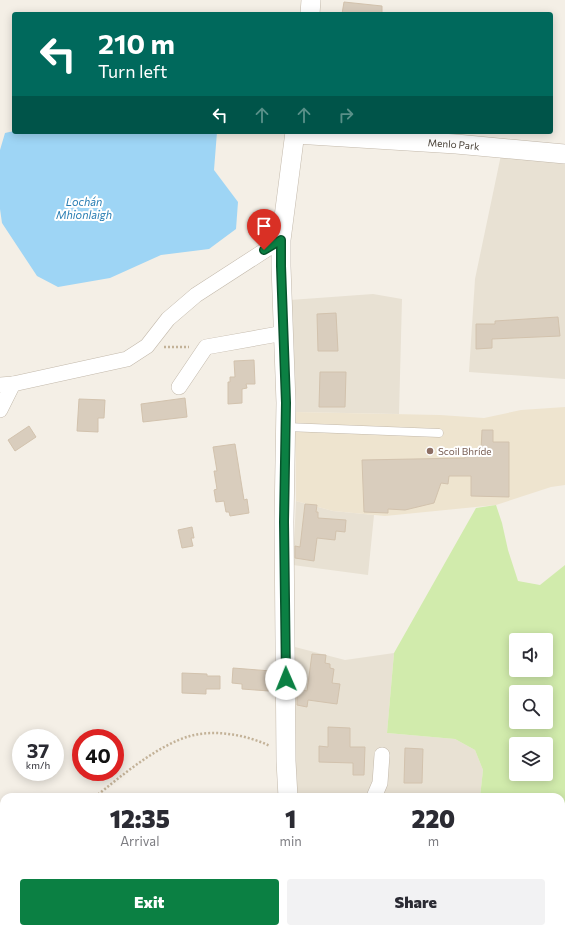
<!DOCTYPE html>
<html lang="en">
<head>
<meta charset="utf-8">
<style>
	:root { --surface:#fff; --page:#f2f2f3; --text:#2b2b33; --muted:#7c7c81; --accent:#0b8043 }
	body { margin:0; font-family:Commissioner,sans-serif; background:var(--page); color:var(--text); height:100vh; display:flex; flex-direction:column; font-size:15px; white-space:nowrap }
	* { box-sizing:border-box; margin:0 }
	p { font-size:13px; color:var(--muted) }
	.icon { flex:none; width:22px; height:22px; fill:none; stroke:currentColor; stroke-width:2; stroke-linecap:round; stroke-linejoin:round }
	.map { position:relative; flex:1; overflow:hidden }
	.drawer { position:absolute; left:0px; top:793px; width:565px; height:140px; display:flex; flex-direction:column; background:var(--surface); border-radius:12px 12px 0 0; box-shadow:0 2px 10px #0003 }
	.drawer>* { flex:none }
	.guide { position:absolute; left:12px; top:12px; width:541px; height:122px; border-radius:4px; box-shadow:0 2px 10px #0003; background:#00695c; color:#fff; overflow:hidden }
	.controls { position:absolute; left:509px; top:633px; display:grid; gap:8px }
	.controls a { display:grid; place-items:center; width:44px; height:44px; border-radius:4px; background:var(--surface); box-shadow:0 2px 10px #0003; font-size:20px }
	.speed { position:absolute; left:12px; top:729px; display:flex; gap:8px; font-size:20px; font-weight:700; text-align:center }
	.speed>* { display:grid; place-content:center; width:52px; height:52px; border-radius:50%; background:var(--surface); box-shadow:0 2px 10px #0003; line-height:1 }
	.speed small { font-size:10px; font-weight:400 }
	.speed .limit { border:6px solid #d22; background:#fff; color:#111 }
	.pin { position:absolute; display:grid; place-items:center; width:34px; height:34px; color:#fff; margin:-41px -17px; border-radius:50% 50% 50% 0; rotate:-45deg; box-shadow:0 0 4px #0007 }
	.pin .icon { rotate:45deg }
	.me { position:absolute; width:44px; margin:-22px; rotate:359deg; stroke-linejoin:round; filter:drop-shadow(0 0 3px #0008) }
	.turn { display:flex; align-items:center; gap:14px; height:84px; padding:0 20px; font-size:18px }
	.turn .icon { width:52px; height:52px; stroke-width:2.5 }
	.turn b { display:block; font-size:28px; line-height:34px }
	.lanes { display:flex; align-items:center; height:38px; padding:0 20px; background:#0003; justify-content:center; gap:20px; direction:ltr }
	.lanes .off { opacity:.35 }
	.eta { display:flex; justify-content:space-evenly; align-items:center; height:68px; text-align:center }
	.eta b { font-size:24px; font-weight:800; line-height:28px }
	.action { display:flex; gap:8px; margin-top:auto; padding:8px 20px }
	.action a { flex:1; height:46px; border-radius:4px; background:var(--accent); color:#fff; font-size:16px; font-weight:800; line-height:46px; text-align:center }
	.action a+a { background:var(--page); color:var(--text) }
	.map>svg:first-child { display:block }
</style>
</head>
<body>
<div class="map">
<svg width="565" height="933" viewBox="0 0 565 933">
	<rect width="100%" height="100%" fill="#f4efe6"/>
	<g fill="#e8e1d3">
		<path d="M501,155L565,162V379L469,372L475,279Z"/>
		<path d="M373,294L402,299L399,414L295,412L290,300Z"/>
		<path d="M296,501L333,511L374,515L368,575L293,565Z"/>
		<path d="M295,647L345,660L394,653L387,733L455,739L475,750L483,770L480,797H296Z"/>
		<path d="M267,929H540L542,933H265Z"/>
	</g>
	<path fill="#eee4cf" d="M565,407V485L551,487L496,505L385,516L333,511L296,501L295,412L440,415L484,418L521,410Z"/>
	<path fill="#d1ebac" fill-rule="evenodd" d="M496,505L502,523L508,550L518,581L540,585L565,565V834L561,833V797H480L483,770L475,750L455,739L387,733L394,653L476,508ZM516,640H546V670H516ZM516,692H546V722H516ZM516,744H546V774H516Z"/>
	<path fill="#9ed5f5" d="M14,131L217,132L214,170L238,202L236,229L209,249L161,255L110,278L58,287L37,276L2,223L0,209V150L5,133Z"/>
	<g fill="#d9cdbd" stroke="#d2c2ad">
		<path d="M344,2L382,6V14H342Z"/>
		<path d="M336,313L338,351H318L317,314Z"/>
		<path d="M558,317L560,336L492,339V348L476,349V324H495V321Z"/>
		<path d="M254,360L255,384H246L247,388L242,389V403L228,404V382H230V377H235L234,361Z"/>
		<path d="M320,372H346L345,407H319Z"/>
		<path d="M185,398L187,417L143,422L141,404Z"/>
		<path d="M79,399L105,400L104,418H98V432L77,431Z"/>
		<path d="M29,426L36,437L15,451L8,440Z"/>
		<path d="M482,430H493V442H509V497L471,496V476H449L448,484L441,483L434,503L405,510L388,509V513L364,512L362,460L465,458V450H481Z"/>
		<path d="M235,444L244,500L247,499L249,513L230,516L229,512H226L224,501L216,502L214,490L217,489L214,471H217L213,447Z"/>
		<path d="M305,504L317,505L316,512H318V518L346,520L345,532L336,531L335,540L317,538L314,561L295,558V546L300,547Z"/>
		<path d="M192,527L194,538H191L193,546L182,548L178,530Z"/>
		<path d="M312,654L326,655L325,663L330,664V668L334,669L332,683L340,684L337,704L308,700L307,707L297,705V689L307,691Z"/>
		<path d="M233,668L271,671L269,691L242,689V684L232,683Z"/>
		<path d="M182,673L207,674V676H220V689H206V694L182,693Z"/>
		<path d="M328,727L350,728V747H365L364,775H353V763L319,762V746L328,747Z"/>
		<path d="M405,748L423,749L422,783H404Z"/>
	</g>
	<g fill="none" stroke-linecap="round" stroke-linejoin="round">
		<defs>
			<path id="service" d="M286,427L439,433"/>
			<g id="minor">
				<path d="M0,385L13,384L127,359L147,346L168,319L196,295L281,240"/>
				<path d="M179,387L206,347L284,333"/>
				<path d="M0,410L13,384"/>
				<path d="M374,797L380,783L382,755"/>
			</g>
			<g id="tertiary">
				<path d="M310,14L311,0"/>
				<path id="s1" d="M295,134L456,144L565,154"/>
				<path d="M288,797L286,761L284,522L286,403L281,266V240L295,132"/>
				<path d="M256,933L258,929"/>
			</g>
		</defs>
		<use href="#service" stroke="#c3b9ab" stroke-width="9"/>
		<use href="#minor" stroke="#c3b9ab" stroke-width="16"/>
		<use href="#tertiary" stroke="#c3b9ab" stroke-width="20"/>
		<g stroke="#c3b298" stroke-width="2.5" stroke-dasharray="2 2" stroke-linecap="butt">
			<path d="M164,347H189"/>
			<path d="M95,797C121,776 158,745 190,736C215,729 247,735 270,746"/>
		</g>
		<use href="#service" stroke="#fff" stroke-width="8"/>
		<use href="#minor" stroke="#fff" stroke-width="15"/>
		<use href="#tertiary" stroke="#fff" stroke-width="19"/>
	</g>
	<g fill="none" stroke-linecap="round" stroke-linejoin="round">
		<defs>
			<path id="route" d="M264,250L281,240V266L286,403L284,522L286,679"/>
		</defs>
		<use href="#route" stroke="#07532c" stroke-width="10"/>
		<use href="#route" stroke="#0b8043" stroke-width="7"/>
	</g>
	<circle fill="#8d6e63" stroke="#fff" stroke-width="1.5" cx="430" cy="451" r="4"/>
	<g text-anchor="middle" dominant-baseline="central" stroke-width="4" stroke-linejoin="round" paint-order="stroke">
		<g font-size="10" fill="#473f35" stroke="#fff">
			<text stroke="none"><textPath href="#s1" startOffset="159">Menlo Park</textPath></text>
		</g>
		<g font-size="10" fill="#785e54" stroke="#fff" text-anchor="start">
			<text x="438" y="451">Scoil Bhríde</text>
		</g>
		<g font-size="11" font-style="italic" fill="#267cb2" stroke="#fff">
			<text x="84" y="201">Lochán<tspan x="84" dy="13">Mhionlaigh</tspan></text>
		</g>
	</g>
</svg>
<div class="controls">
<a><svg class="icon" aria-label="sound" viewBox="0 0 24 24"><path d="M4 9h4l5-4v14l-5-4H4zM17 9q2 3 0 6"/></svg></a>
<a><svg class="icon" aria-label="search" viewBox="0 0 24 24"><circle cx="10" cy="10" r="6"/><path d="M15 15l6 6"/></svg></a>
<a><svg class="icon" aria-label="layers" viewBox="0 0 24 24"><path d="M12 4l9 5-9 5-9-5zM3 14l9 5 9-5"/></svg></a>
</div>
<div class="speed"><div>37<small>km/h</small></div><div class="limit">40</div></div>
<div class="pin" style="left:264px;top:250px;background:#d93025"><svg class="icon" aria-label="arrive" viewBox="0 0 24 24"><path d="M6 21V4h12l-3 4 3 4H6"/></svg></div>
<svg class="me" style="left:286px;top:679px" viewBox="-20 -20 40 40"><circle r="19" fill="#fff"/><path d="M0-13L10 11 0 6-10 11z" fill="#0b8043"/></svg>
<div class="guide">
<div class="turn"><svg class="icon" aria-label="left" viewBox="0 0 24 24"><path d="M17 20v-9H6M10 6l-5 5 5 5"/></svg><div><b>210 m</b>Turn left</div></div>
<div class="lanes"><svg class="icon" aria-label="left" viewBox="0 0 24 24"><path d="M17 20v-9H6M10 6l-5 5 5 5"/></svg><svg class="icon off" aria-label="ahead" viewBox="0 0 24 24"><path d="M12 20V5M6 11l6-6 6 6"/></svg><svg class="icon off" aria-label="ahead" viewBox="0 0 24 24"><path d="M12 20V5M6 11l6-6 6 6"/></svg><svg class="icon off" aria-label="right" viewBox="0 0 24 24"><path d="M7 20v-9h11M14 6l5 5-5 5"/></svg></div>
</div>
<section class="drawer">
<div class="eta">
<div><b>12:35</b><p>Arrival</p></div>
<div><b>1</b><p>min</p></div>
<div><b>220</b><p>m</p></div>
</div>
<div class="action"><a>Exit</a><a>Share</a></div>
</section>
</div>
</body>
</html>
